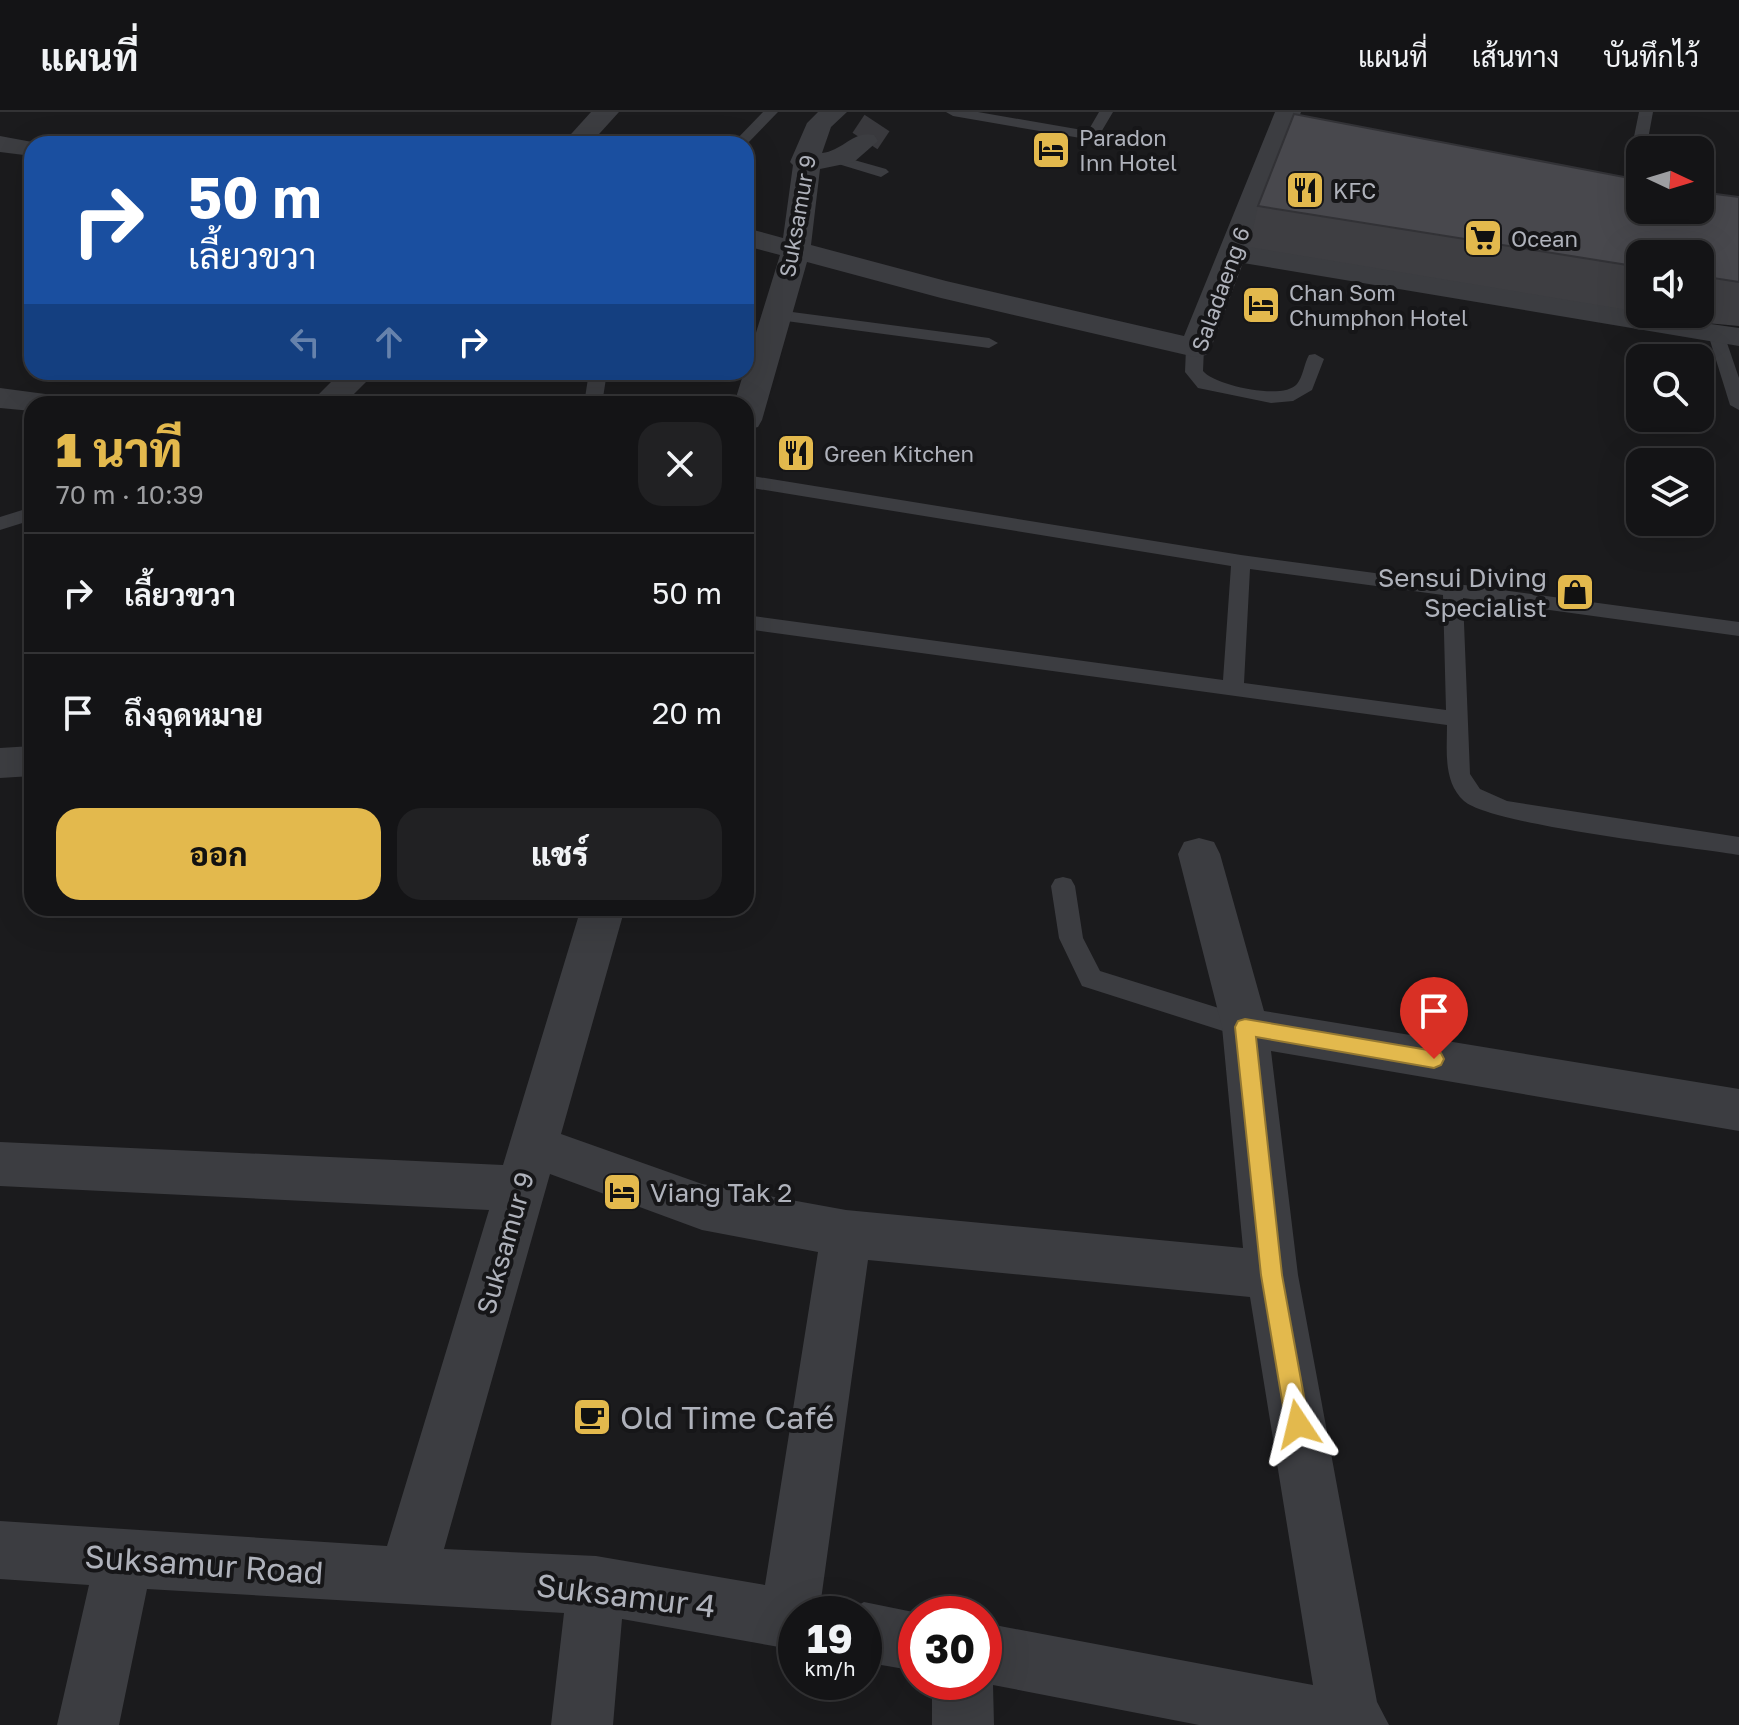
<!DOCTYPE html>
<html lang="th">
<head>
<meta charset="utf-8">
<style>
	:root { --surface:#141416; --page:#212123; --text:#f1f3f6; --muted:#9d9ea1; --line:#333335; --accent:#e3b94d }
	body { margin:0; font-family:"Golos Text",Sarabun,sans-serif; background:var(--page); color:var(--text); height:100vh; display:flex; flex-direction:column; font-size:30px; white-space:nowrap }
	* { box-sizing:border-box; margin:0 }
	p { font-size:26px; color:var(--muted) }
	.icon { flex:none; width:44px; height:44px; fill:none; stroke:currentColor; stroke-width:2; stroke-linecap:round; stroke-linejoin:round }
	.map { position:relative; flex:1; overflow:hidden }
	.sheet { position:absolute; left:24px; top:284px; width:730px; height:520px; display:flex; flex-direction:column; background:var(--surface); border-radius:24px; box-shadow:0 8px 32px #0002,0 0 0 2px var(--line) }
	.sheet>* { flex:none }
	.banner { position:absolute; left:24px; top:24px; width:730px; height:244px; border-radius:24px; box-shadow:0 8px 32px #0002,0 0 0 2px var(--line); background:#1a4fa0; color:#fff; overflow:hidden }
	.needle { width:52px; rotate:94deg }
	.tools { position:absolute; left:1626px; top:24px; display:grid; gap:16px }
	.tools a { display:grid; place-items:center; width:88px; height:88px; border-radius:16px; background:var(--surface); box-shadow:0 8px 32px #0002,0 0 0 2px var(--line); font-size:40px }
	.speed { position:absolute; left:778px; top:1484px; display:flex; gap:16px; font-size:40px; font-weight:700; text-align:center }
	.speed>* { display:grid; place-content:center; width:104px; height:104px; border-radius:50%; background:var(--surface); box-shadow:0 8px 32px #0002,0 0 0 2px var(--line); line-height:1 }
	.speed small { font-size:20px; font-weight:400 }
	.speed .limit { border:12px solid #d22; background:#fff; color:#111 }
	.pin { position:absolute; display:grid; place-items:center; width:68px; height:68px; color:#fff; margin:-82px -34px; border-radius:50% 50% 50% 0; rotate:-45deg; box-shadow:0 0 8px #0007 }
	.pin .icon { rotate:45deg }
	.me { position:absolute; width:88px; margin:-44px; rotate:350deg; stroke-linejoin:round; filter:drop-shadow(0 0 6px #0008) }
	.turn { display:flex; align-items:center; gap:28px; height:168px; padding:0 32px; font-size:36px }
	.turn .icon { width:104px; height:104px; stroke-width:2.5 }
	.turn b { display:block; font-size:56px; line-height:68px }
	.lanes { display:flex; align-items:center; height:76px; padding:0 32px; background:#0003; justify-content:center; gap:40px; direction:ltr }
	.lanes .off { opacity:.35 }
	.round { display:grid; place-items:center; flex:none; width:84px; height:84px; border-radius:24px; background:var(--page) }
	.head { display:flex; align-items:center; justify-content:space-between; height:136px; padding:0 32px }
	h1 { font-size:48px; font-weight:800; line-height:60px; color:var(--accent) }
	.button { display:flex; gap:16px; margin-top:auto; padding:16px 32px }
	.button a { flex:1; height:92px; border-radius:24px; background:var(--accent); color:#111; font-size:32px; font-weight:800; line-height:92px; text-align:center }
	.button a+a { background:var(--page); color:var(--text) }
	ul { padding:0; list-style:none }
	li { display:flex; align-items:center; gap:24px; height:120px; padding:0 32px; border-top:2px solid var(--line) }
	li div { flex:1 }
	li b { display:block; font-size:30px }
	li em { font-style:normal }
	header { display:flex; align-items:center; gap:48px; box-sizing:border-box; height:112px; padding:0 40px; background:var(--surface); border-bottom:2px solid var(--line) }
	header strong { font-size:38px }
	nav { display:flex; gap:44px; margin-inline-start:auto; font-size:28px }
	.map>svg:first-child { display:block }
</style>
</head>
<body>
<header>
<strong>แผนที่</strong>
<nav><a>แผนที่</a><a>เส้นทาง</a><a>บันทึกไว้</a></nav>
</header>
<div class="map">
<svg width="1739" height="1613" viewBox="0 0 1739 1613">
	<rect width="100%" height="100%" fill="#1b1b1d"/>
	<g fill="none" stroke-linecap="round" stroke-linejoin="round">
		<path stroke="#39393d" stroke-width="30" stroke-dasharray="30 15" stroke-linecap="butt" d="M865,29L877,11"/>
		<g fill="#3c3d41" fill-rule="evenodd">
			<path d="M763,0H778L746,33L732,32Z"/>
			<path d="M946,0H978L1088,19L1099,0H1113L1097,27L1092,28L953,4Z"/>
			<path d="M1639,0H1653L1646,38H1640V71L1636,94L1628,99L1620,94Z"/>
			<path d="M494,23L501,27L499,30L451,32L458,28Z"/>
			<path d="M840,44L886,57L889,60L881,65L835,51V45Z"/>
			<path d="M777,198L989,226L998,231L989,236L771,207L769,203L771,199Z"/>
			<path d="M1716,217L1724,222L1739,266V298L1730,293L1708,222Z"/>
			<path d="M1195,231L1204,236L1203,259C1214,273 1283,289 1297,272C1303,265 1304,252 1309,243L1315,242L1324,247L1312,278L1293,289L1271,291L1198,276L1185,260L1186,236Z"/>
			<path d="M589,260H607L602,292H584Z"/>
			<path d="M746,363L1241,443L1739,510V524L1463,486L1470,662L1480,677L1507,689L1739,725V743C1691,735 1491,713 1464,689C1443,670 1447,639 1447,613L746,517V503L1223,568L1231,454L746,375ZM1250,457L1443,483L1446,598L1244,571Z"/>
			<path d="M32,395V408L0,418V405Z"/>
			<path d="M1063,765L1071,767L1075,774L1083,826L1100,859L1254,907L1258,915L1254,923L1245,926L1082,874L1059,826L1051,774L1055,767Z"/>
		</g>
		<g fill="#3c3d41" fill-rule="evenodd">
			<path d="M591,0H619L590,32H562Z"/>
			<path d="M818,0H847L831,15L822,41C843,39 853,18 874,23L878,29L854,50L820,57L811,133L946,169L1184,224L1275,0H1301L1250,134L1640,199V202L1739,216V234L1243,151L1211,236L1206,243L1195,245L941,186L807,150L762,308L758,315L746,318V292H734L780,143L746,134V116L783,126L793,53L790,50L807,11Z"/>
			<path d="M0,24L43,32H32V44L0,40Z"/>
			<path d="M341,260H376L344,292H309Z"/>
			<path d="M0,276L68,285L72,292H32V299L0,296Z"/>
			<path d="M32,634V664L0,666V636Z"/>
			<path d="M1199,726L1214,730L1220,742L1264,899L1739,977V1019L1271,939L1298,1163L1377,1590L1389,1613H1199L993,1573L994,1613H932V1570H984V1511L1313,1573L1250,1185L868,1148L820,1495L823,1502H796V1538L622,1507L613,1613H551L564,1501L147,1477L119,1613H57L89,1473L0,1467V1409L387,1434L489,1098L0,1074V1030L503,1053L581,796H625L561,1022L702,1072L846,1098L1243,1136L1222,915L1178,742L1184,730ZM550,1062L702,1118L818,1140L765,1473L596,1444L444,1437Z"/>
			<path d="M864,1490L923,1502H916V1559L864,1550V1502H842Z"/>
		</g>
	</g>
	<path fill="#3e3e42" d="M1739,85V214L1706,211L1653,202H1700V142H1640V200L1249,135L1258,94L1640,98Z"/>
	<path fill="#48484d" stroke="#323236" stroke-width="2" d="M1294,2L1640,68V98H1700V80L1739,85V170L1700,164V142H1640V155L1258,94Z"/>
	<path fill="#e3b94d" stroke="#947832" stroke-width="2" d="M1245,907L1434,939L1441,941L1444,947L1441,953L1434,956L1256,925L1282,1163L1309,1312L1306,1320L1298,1324L1290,1320L1286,1312L1261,1163L1235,915L1238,909Z"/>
	<defs>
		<symbol id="hotel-square" viewBox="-11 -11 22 22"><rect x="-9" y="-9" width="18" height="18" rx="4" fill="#e3b94d" stroke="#161618"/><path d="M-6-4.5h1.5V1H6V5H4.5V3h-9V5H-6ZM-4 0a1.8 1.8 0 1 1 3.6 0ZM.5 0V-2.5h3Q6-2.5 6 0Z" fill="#111"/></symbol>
		<symbol id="restaurant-square" viewBox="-11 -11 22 22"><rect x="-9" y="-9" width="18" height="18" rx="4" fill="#e3b94d" stroke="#161618"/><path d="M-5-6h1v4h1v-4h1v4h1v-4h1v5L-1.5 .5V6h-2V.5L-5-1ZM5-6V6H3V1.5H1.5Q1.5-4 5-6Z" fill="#111"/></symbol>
		<symbol id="supermarket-square" viewBox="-11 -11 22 22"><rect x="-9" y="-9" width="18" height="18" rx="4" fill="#e3b94d" stroke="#161618"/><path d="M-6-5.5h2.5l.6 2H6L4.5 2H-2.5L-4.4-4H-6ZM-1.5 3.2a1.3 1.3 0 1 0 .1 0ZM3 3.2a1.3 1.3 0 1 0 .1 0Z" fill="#111"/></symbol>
		<symbol id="shop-square" viewBox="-11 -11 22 22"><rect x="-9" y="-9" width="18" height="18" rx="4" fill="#e3b94d" stroke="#161618"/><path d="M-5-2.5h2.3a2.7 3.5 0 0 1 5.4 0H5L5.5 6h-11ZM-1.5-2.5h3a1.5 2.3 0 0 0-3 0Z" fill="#111"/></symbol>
		<symbol id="cafe-square" viewBox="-11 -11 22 22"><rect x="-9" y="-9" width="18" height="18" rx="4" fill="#e3b94d" stroke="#161618"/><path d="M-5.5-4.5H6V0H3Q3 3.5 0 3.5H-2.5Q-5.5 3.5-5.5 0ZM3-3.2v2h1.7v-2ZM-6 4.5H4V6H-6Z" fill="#111"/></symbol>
	</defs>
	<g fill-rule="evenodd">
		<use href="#hotel-square" x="1029" y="16" width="44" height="44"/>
		<use href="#restaurant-square" x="1283" y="56" width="44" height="44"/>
		<use href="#supermarket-square" x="1461" y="104" width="44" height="44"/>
		<use href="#hotel-square" x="1239" y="171" width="44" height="44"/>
		<use href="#restaurant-square" x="774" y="319" width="44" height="44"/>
		<use href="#shop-square" x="1553" y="458" width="44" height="44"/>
		<use href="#hotel-square" x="600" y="1058" width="44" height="44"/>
		<use href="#cafe-square" x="570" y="1283" width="44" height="44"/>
	</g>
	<g text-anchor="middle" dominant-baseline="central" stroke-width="8" stroke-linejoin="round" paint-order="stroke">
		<g font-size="22" fill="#afb2bb" stroke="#161618" text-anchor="start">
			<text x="1079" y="25">Paradon<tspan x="1079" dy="25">Inn Hotel</tspan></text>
			<text x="1333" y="78">KFC</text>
			<text x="1511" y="126">Ocean</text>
			<text x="1289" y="180">Chan Som<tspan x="1289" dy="25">Chumphon Hotel</tspan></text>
			<text x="824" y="341">Green Kitchen</text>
		</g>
		<g font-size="22" fill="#afb2bb" stroke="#161618">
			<text transform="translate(797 104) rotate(-80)">Suksamur 9</text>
			<text transform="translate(1220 177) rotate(-70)">Saladaeng 6</text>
		</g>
		<g font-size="26" fill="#afb2bb" stroke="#161618" text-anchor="end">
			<text x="1547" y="465">Sensui Diving<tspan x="1547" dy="30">Specialist</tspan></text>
			<text x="650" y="1080" text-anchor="start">Viang Tak 2</text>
		</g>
		<g font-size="26" fill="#afb2bb" stroke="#161618">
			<text transform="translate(505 1131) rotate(-74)">Suksamur 9</text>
		</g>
		<g font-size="32" fill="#afb2bb" stroke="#161618" text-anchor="start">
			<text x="620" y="1305">Old Time Café</text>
		</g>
		<g font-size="32" fill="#afb2bb" stroke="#161618">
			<text transform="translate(204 1452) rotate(4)">Suksamur Road</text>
			<text transform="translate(626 1483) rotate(7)">Suksamur 4</text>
		</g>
	</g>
</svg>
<div class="tools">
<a><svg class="needle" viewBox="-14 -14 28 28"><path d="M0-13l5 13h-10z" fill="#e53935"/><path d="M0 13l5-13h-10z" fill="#9d9ea1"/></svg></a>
<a><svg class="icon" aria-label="sound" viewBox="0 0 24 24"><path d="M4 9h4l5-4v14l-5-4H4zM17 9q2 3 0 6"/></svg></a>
<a><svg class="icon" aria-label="search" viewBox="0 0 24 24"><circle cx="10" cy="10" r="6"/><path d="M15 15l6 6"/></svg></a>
<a><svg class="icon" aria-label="layers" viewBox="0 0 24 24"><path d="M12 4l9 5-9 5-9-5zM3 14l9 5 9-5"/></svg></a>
</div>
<div class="speed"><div>19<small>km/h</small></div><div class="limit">30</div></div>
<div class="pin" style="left:1434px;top:947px;background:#d93025"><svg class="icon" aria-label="arrive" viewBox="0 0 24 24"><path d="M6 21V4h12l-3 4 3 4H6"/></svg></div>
<svg class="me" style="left:1298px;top:1312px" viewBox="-20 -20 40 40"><path d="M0-17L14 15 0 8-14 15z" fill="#e3b94d" stroke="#fff" stroke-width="4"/></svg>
<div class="banner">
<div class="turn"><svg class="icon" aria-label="right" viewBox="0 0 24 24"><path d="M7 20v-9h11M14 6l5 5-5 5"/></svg><div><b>50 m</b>เลี้ยวขวา</div></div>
<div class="lanes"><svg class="icon off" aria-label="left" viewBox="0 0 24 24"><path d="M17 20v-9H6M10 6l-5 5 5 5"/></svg><svg class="icon off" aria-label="ahead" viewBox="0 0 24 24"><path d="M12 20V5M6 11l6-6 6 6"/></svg><svg class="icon" aria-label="right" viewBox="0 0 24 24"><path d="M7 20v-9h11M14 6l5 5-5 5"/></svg></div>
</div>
<section class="sheet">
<div class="head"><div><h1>1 นาที</h1><p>70 m · 10:39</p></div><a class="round"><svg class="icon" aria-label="close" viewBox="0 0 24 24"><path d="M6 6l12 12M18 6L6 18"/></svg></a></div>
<ul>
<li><svg class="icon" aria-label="right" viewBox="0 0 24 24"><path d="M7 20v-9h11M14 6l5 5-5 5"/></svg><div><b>เลี้ยวขวา</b></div><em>50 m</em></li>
<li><svg class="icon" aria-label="arrive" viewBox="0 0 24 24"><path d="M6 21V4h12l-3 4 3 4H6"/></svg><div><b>ถึงจุดหมาย</b></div><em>20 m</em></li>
</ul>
<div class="button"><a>ออก</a><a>แชร์</a></div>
</section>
</div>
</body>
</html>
